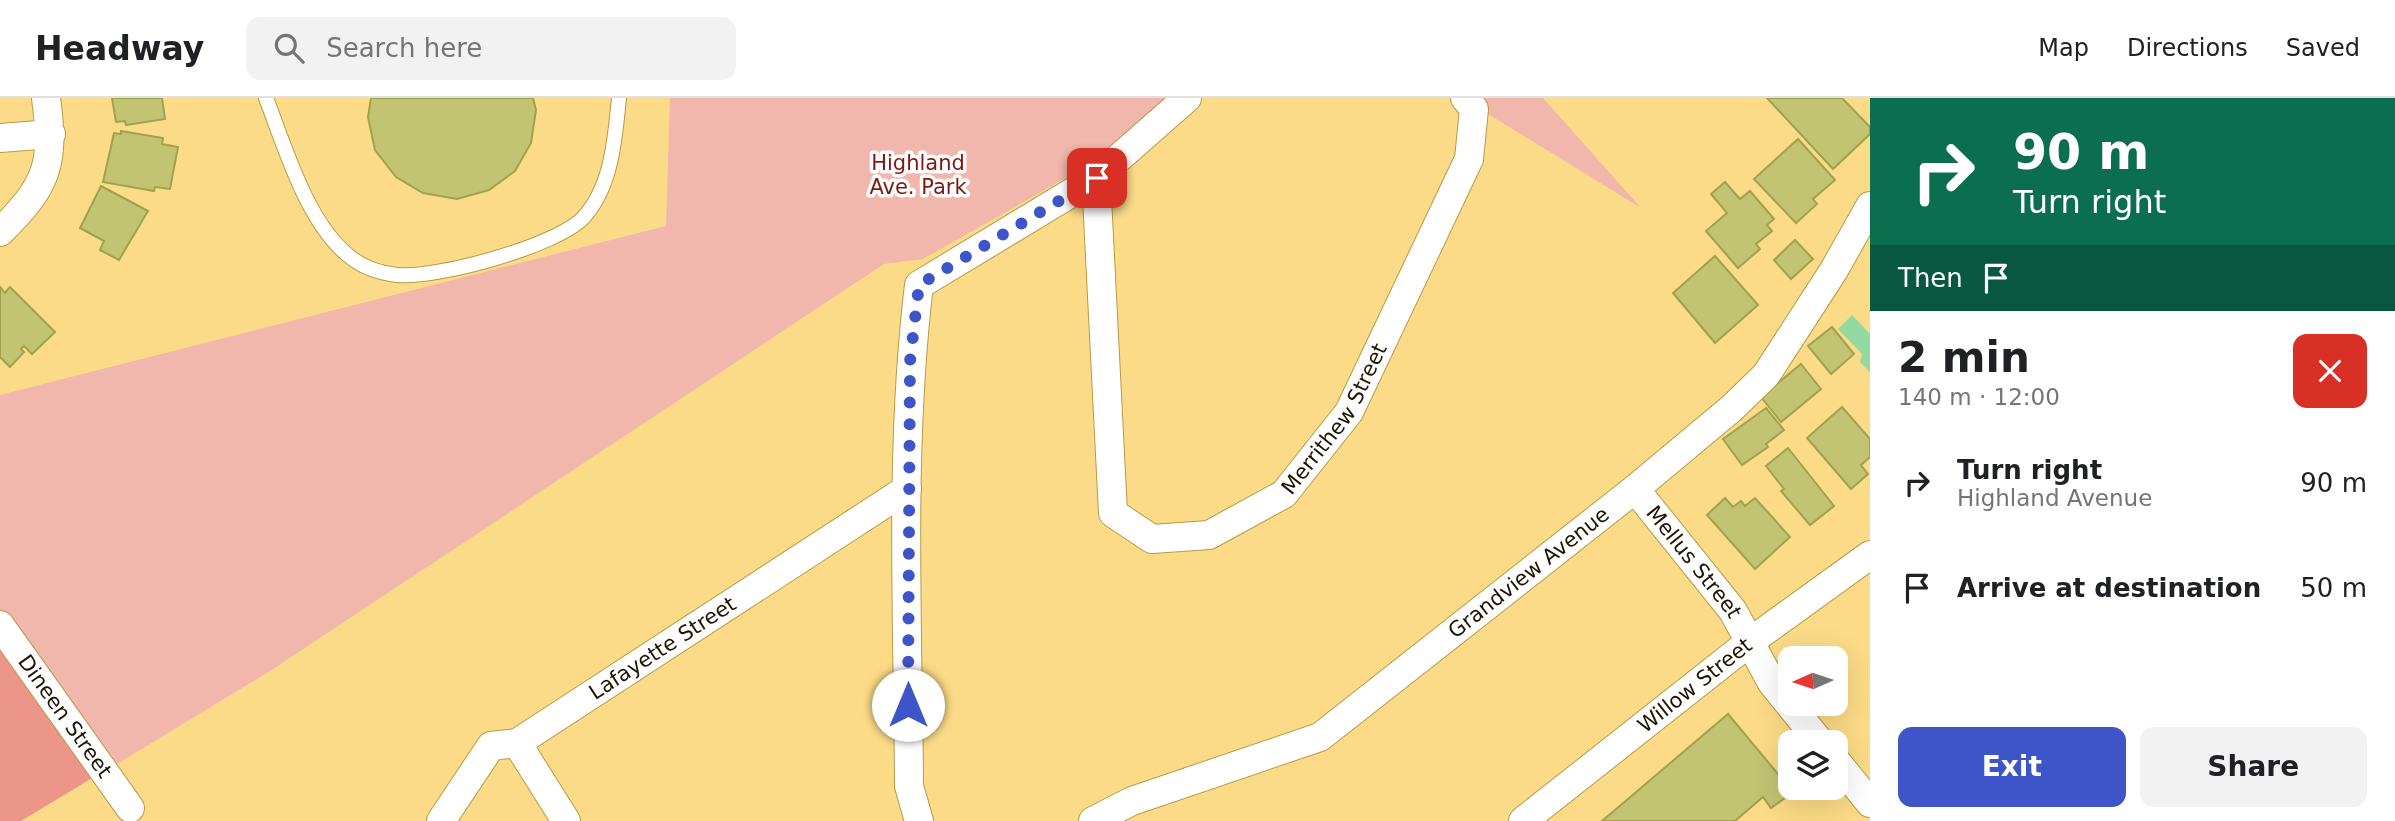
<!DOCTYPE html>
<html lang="en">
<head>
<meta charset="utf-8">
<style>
	:root { --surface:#fff; --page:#f2f2f2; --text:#202124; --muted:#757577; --line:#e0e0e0; --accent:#3d55c8 }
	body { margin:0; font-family:"DejaVu Sans",sans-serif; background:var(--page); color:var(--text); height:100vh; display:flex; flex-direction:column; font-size:26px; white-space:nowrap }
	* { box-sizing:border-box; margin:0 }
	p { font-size:23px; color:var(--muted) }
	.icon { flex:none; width:38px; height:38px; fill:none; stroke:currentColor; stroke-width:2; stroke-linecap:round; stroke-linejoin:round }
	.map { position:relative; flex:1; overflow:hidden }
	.details { display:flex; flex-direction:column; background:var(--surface); width:525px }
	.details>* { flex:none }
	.guide { background:#0b6e4f; color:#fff; overflow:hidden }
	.needle { width:46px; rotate:267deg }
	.tools { position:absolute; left:1778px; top:548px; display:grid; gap:14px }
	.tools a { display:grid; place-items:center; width:70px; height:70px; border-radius:14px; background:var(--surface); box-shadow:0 7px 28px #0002; font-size:35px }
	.pin { position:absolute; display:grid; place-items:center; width:60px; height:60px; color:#fff; margin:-30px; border-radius:14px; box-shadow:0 4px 10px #0006 }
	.me { position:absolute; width:77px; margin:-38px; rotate:0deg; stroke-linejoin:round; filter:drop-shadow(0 0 5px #0008) }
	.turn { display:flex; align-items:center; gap:24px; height:147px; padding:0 28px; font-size:32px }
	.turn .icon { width:91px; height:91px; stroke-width:2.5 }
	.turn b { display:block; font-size:49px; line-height:60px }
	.then { display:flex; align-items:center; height:66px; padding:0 28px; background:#0003; gap:14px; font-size:26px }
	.round { display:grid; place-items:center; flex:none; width:74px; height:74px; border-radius:14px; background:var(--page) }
	.overview { display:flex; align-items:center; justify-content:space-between; height:119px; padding:0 28px }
	h1 { font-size:42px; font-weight:600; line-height:52px }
	.cta { display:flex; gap:14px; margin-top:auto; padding:14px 28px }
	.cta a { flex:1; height:80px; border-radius:14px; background:var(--accent); color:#fff; font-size:28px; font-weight:600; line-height:80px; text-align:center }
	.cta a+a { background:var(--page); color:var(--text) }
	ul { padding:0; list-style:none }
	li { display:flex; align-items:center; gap:21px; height:105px; padding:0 28px }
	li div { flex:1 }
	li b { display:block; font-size:26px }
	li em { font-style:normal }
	header { display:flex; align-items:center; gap:42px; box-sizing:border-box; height:98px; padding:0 35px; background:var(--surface); border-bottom:2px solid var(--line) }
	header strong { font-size:33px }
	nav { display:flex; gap:38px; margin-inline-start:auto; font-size:24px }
	.search { width:490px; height:63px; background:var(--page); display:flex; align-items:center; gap:18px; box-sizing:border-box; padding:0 24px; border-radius:14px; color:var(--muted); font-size:26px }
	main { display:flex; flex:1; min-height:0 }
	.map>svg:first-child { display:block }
</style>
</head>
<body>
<header>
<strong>Headway</strong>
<div class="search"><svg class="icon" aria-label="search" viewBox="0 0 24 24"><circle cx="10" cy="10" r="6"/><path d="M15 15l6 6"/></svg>Search here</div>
<nav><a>Map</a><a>Directions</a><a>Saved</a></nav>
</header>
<main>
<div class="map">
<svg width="1870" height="723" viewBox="0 0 1870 723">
	<rect width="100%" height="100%" fill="#fbdb87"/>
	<g fill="#f1b6ac">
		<path d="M670,0H1176L1129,40L1087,68L923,161L884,166L270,573L107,672L0,518V297L666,128Z"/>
		<path d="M1474,0H1543L1641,110L1488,16Z"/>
	</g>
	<path fill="#ec9689" d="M0,549L94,679L21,723H0Z"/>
	<path fill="#93d9a0" d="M1852,217L1870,236V274L1860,264L1862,256L1838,231Z"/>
	<g fill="#c3c471" stroke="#a1a24c" stroke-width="2">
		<path d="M112,0H162L165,21L126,27L125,23L116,24Z"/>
		<path d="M371,0H533L536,12L531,45L515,73L489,92L457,101L423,95L396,79L375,52L368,19Z"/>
		<path d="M1767,0H1842L1870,29V36L1833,71Z"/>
		<path d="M121,33L163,40L162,46L178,49L170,91L155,89L154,93L103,84L114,35L121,36Z"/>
		<path d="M1798,41L1835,82L1813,101L1817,106L1796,125L1754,81Z"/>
		<path d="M1725,84L1740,101L1750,93L1774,121L1767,127L1772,133L1756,146L1760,151L1738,170L1706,133L1727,115L1711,96Z"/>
		<path d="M101,88L148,113L119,162L100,152L104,143L80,130Z"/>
		<path d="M1795,142L1813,161L1791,181L1774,162Z"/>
		<path d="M1715,158L1758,207L1715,245L1673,195Z"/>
		<path d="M0,189L5,195L10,189L55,234L32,256L24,248L21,251L24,254L10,269L0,259Z"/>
		<path d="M1832,229L1854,256L1831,276L1808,248Z"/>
		<path d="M1801,266L1821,291L1781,324L1761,299Z"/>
		<path d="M1842,309L1870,341V359L1861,367L1868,376L1851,391L1807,340Z"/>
		<path d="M1766,310L1784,332L1766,346L1768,349L1742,367L1723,341Z"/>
		<path d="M1788,350L1834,408L1810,427L1781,393L1784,391L1766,368Z"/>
		<path d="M1725,400L1733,409L1741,403L1745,408L1755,400L1790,439L1755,471L1707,417Z"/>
		<path d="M1728,616L1793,694L1771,710L1763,699L1735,723H1602Z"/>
	</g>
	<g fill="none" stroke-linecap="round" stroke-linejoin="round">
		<defs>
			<path id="service" d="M266,0C285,49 307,125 349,158C363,170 379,175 397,177C436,181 556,148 583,120C612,89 615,40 619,0"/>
			<g id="minor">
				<path d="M0,40L51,36"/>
				<path id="s1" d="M1096,80L1113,415L1152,441L1209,437L1284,396L1349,314L1469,61L1474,11L1465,0"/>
				<path d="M0,134C48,87 55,66 46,0"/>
				<path id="s2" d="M1635,391L1733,513L1772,585L1820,644"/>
				<path id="s3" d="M0,527L130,710"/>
				<path d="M517,645L566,723"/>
				<path d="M1836,663L1870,705"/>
				<path id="s4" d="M441,723L491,648L517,645L907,391"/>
				<path d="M919,723L909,688C908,521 899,353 919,187L1096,80L1187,0"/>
				<path id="s5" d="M1093,723L1132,703L1320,639L1635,391L1732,310L1766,277L1834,172L1870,108"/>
				<path id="s6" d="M1523,723L1751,543L1870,457"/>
			</g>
		</defs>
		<use href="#service" stroke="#b89a46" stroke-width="16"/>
		<use href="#minor" stroke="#b89a46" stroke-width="30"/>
		<use href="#service" stroke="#fff" stroke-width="14"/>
		<use href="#minor" stroke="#fff" stroke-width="28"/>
	</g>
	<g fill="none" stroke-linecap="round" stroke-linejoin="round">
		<path stroke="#3d55c8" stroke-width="12" stroke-dasharray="0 21.6" d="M908,607L910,263L919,187L1097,80"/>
	</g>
	<g text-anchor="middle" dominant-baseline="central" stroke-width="7" stroke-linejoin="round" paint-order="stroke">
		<g font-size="21" fill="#7d1910" stroke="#fff">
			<text x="918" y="65">Highland<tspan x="918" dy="24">Ave. Park</tspan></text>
		</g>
		<g font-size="21" fill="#1c1300" stroke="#fff">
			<text stroke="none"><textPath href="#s1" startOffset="616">Merrithew Street</textPath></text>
			<text stroke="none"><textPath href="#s2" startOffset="94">Mellus Street</textPath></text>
			<text stroke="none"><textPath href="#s5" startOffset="508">Grandview Avenue</textPath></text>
			<text stroke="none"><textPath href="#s4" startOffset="290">Lafayette Street</textPath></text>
			<text stroke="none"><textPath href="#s6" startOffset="219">Willow Street</textPath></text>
			<text stroke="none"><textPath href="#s3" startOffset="112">Dineen Street</textPath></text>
		</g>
	</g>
</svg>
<div class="tools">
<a><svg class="needle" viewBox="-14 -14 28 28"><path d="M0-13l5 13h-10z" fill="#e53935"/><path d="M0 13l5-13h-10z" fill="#757577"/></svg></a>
<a><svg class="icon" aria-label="layers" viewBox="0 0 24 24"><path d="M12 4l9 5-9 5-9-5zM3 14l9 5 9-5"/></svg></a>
</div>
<div class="pin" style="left:1097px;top:80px;background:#d93025"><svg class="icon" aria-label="arrive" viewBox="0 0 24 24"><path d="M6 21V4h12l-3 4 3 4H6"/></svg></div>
<svg class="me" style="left:908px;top:607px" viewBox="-20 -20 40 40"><circle r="19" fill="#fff"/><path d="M0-13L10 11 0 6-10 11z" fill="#3d55c8"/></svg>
</div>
<section class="details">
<div class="guide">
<div class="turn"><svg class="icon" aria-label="right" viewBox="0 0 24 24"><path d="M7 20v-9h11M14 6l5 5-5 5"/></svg><div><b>90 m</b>Turn right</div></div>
<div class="then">Then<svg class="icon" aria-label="arrive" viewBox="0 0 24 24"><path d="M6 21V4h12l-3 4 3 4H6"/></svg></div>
</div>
<div class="overview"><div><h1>2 min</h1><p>140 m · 12:00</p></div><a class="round" style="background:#d93025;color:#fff"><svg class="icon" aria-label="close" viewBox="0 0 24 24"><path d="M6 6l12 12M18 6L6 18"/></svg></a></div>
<ul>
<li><svg class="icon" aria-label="right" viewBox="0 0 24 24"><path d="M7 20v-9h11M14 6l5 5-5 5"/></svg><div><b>Turn right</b><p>Highland Avenue</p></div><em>90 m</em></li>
<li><svg class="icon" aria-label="arrive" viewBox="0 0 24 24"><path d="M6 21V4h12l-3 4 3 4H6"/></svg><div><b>Arrive at destination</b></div><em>50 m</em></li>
</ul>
<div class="cta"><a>Exit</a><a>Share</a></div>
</section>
</main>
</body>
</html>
